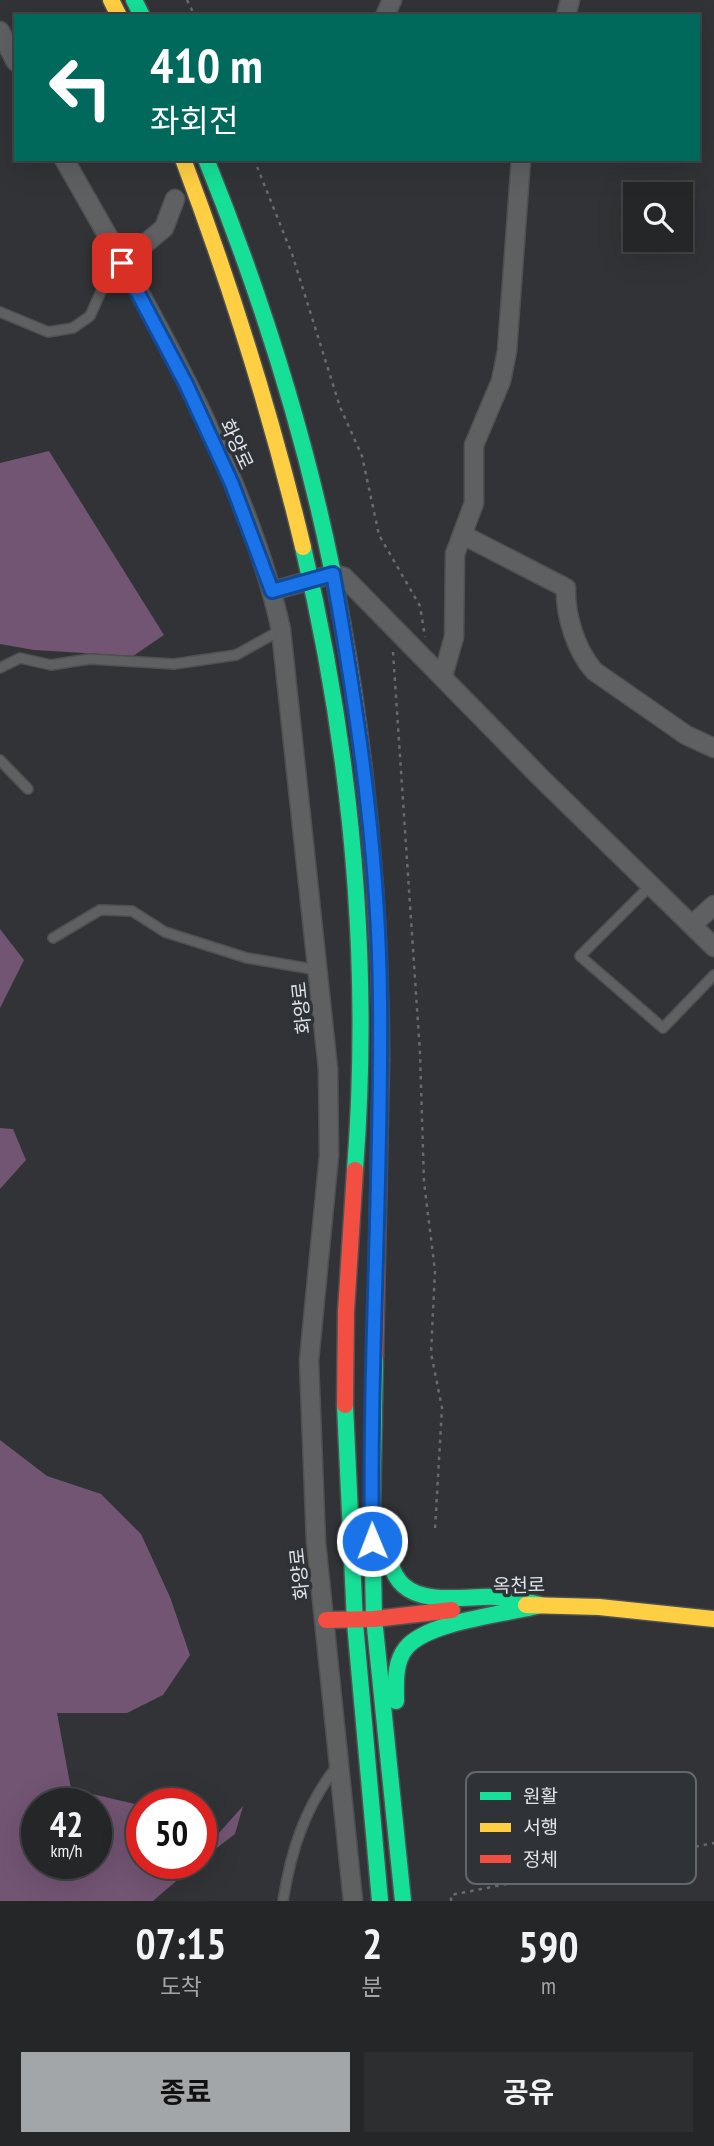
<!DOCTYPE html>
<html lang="ko">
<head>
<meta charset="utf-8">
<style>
	:root { --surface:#252628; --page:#2d2e30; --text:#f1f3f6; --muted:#a3a5a8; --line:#424345; --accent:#a3a6a9 }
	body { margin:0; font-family:"PT Sans Narrow","Noto Sans KR",sans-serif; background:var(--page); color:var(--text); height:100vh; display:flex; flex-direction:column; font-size:26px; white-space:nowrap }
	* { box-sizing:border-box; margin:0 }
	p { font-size:23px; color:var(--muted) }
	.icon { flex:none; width:38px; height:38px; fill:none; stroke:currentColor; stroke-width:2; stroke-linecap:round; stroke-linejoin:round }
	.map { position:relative; height:1901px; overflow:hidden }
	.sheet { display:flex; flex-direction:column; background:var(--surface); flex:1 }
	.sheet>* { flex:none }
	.guide { position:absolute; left:14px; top:14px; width:686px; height:147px; border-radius:0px; box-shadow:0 7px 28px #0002,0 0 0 2px var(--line); background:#00695c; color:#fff; overflow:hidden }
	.fabs { position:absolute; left:623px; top:182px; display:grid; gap:14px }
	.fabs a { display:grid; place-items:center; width:70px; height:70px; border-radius:0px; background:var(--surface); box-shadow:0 7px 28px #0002,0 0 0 2px var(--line); font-size:35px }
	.speed { position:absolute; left:21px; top:1788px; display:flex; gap:14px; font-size:35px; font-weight:700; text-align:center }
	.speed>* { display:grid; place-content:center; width:91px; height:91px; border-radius:50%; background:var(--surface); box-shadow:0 7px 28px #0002,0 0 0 2px var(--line); line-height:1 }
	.speed small { font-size:18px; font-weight:400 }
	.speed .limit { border:10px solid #d22; background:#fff; color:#111 }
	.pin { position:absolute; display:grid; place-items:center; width:60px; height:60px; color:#fff; margin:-30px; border-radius:14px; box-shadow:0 4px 10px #0006 }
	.me { position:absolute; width:77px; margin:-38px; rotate:359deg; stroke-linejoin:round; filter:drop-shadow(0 0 5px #0008) }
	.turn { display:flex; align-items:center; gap:24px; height:147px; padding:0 21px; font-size:32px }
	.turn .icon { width:91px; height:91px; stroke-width:2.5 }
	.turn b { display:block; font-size:49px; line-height:60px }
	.eta { display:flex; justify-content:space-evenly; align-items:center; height:119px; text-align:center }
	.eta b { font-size:42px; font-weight:700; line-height:49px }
	.action { display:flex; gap:14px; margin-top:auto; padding:14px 21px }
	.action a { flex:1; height:80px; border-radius:0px; background:var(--accent); color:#111; font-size:28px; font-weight:700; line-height:80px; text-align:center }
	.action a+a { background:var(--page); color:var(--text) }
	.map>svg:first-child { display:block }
</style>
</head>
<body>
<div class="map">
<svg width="714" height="1901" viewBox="0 0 714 1901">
	<rect width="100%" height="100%" fill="#313336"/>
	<g fill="#725473" fill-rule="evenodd">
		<path d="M49,451L164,635L133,656L34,650L0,644V463Z"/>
		<path d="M0,929L24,960L0,1008Z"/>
		<path d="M0,1128L13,1129L26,1160L0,1189Z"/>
		<path d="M0,1440L47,1476L101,1494L141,1534L170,1597L190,1655L163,1695L127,1713H57L71,1789L135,1804L142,1836V1864H196L153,1901H0ZM96,1804V1864H37V1804Z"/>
		<path d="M243,1806L235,1834L201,1860V1845L209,1844Z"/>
	</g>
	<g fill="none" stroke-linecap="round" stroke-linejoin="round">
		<defs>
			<g id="lane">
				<path d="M0,312L48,332L73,328L90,316L103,287L122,263"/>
				<path d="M0,668L20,658L51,665L89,659L174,664L236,655L281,630"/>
				<path d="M0,760L28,789"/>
				<path d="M651,885L580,956L663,1028L714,975"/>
				<path d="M53,938L100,910L132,911L165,932L247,958L318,970"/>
				<path d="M283,1901C291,1850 305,1807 337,1766"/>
			</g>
			<g id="street">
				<path d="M385,16L392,0"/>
				<path d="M566,16L570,0"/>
				<path d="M0,31L16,62"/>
				<path d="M64,159C144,300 247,472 281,630L328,1069L329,1155L309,1361L316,1542L353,1901"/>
				<path d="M122,263L164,228L175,199"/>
				<path d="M463,535L566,588C565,616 576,650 594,671L686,735L714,748"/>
				<path d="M272,591L333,574L344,577L541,778L714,947"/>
				<path d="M443,676L454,637L455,554L474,503V445L501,381L507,351L521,159"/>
				<path d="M692,925L714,905"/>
			</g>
			<g id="fast">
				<path d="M134,0L142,16"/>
				<path d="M206,159C267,310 314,462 342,622"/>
				<path d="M303,547C351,750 371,962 355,1170"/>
				<path d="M375,1356L372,1516L374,1618L403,1901"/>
				<path d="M345,1405L355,1623L380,1901"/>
				<path d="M386,1530C388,1549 388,1571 403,1585C425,1606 471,1595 498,1597C513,1598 527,1602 541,1605C507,1614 428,1621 406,1648C394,1663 396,1683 396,1701"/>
			</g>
			<g id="slow">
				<path d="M111,0L119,16"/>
				<path d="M183,159C231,286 271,414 303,547"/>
				<path d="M342,622C368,767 381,914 381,1061"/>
				<path d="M526,1605L599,1607L714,1619"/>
			</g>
			<g id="jam">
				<path d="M375,1356L381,1061"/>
				<path d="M345,1405L346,1311L355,1170"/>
				<path d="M326,1620L374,1619L452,1610"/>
			</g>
		</defs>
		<use href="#lane" stroke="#4e5052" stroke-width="12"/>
		<use href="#street" stroke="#4e5052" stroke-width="21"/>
		<use href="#fast" stroke="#4e5052" stroke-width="19"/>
		<use href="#slow" stroke="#4e5052" stroke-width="19"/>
		<use href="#jam" stroke="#4e5052" stroke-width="19"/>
		<g stroke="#696a6c" stroke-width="2.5" stroke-dasharray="3.5 5" stroke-linecap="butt">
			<path d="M187,0L195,16"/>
			<path d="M254,159L292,254L340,407L362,456L379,535L420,606L425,637"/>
			<path d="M393,652L420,1053L424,1182L435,1271L431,1353L442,1408L435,1529"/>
			<path d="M451,1901V1895L714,1843"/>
		</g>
		<use href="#lane" stroke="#5e6062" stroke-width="9"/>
		<use href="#street" stroke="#5e6062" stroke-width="18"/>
		<use href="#fast" stroke="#16e098" stroke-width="16"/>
		<use href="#slow" stroke="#ffcf43" stroke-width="16"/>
		<use href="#jam" stroke="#f24e42" stroke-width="16"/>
	</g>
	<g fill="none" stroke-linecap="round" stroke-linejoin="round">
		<defs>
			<path id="route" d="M122,263L186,384L232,484L272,591L333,574C358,715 379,857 380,1001C382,1181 369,1361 372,1541"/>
		</defs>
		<use href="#route" stroke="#114b97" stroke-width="18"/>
		<use href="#route" stroke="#1a73e8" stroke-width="12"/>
	</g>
	<g text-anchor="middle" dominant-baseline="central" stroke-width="7" stroke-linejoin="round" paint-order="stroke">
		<g font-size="19" fill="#e1e4e7" stroke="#2f3338">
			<text transform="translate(237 444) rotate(65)">화양로</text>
			<text transform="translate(301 1008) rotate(-96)">화양로</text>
			<text transform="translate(299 1574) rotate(-96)">화양로</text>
			<text transform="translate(519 1585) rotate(-1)">옥천로</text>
		</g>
	</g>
	<rect x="466" y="1772" width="230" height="112" rx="10" fill="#2f3338" stroke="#64686d" stroke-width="2"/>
	<rect x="480" y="1792" width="31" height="8" fill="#16e098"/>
	<rect x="480" y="1823" width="31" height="9" fill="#ffcf43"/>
	<rect x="480" y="1855" width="31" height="8" fill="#f24e42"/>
	<g font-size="19" fill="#e1e4e7">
		<text x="523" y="1803">원활</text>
		<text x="523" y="1834">서행</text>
		<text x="523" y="1866">정체</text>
	</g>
</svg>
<div class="fabs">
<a><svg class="icon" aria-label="search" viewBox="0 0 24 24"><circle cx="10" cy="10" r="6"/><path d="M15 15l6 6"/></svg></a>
</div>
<div class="speed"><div>42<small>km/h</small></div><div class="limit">50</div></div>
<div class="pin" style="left:122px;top:263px;background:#d93025"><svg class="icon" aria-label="arrive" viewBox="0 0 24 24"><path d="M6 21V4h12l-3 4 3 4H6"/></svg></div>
<svg class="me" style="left:372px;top:1541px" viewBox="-20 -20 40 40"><circle r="17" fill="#1a73e8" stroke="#fff" stroke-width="3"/><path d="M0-11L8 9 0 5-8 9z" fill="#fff"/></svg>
<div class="guide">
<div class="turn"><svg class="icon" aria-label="left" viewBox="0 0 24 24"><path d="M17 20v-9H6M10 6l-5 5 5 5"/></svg><div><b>410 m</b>좌회전</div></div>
</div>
</div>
<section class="sheet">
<div class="eta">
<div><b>07:15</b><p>도착</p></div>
<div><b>2</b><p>분</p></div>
<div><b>590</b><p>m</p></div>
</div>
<div class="action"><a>종료</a><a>공유</a></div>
</section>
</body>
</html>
